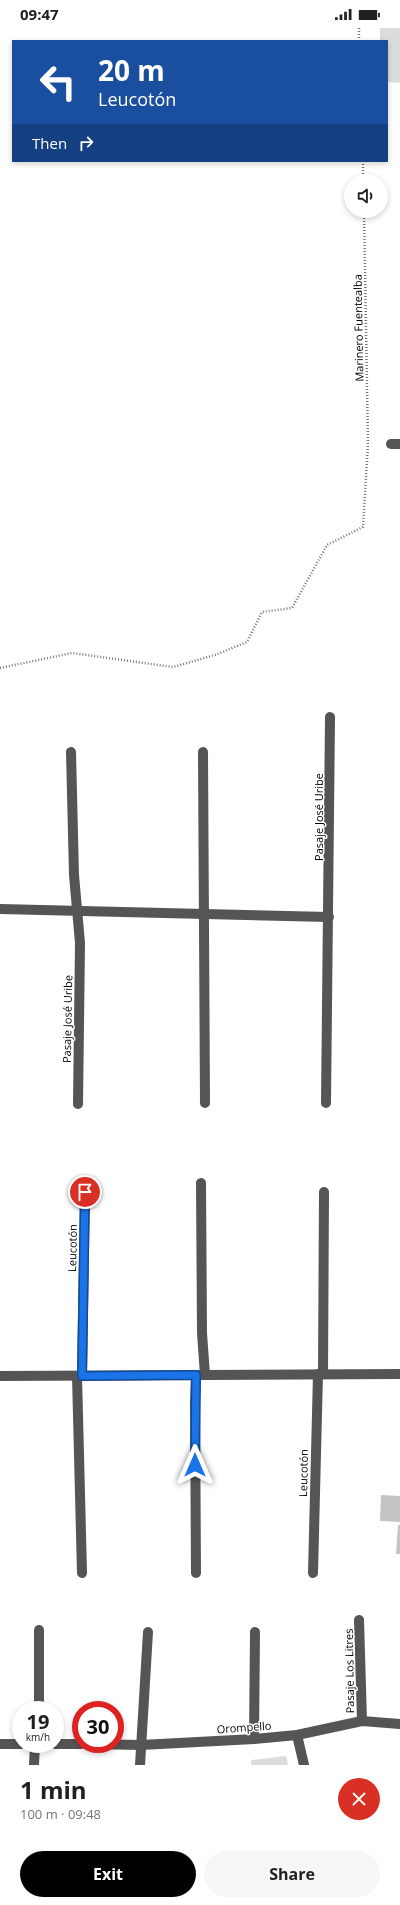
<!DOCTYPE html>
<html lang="en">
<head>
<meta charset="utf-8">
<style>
	:root { --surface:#fff; --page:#f6f6f6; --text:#202124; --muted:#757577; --accent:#000 }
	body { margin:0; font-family:"Open Sans",sans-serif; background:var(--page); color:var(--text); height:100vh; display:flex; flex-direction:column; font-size:15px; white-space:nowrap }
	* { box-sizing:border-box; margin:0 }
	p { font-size:13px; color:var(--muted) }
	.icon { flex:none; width:22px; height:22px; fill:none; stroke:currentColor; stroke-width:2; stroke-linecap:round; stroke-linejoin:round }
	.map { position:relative; height:1737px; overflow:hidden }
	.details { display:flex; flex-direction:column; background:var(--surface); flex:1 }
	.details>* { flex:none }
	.guide { position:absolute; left:12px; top:12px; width:376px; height:122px; border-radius:0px; box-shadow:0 2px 6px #0003; background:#1a4fa0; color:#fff; overflow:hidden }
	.controls { position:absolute; left:344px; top:146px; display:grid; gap:8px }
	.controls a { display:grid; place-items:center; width:44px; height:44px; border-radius:50%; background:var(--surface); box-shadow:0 2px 6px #0003; font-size:20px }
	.speed { position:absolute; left:12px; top:1673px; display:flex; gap:8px; font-size:20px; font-weight:700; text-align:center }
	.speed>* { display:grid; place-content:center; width:52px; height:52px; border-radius:50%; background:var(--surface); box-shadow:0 2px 6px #0003; line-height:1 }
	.speed small { font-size:10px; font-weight:400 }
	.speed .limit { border:6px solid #d22; background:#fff; color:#111 }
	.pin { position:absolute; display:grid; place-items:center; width:34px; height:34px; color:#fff; margin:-17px; border:2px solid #fff; border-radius:50%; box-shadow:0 1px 4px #0007 }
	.me { position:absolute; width:44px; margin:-22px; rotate:0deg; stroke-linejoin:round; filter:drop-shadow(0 0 3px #0008) }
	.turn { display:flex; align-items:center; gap:14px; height:84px; padding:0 20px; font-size:18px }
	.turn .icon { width:52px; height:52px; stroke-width:2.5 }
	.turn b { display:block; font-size:28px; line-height:34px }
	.then { display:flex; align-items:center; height:38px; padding:0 20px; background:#0003; gap:8px; font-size:15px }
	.round { display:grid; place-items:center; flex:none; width:42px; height:42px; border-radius:21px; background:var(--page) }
	.head { display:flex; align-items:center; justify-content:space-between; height:68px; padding:0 20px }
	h1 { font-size:24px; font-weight:700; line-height:30px }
	.action { display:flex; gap:8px; margin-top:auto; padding:8px 20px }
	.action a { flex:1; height:46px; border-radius:24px; background:var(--accent); color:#fff; font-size:16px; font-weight:700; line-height:46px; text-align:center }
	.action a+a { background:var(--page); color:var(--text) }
	.status { display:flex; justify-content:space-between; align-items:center; height:28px; padding:0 20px; background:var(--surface); direction:ltr }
	.status svg { height:11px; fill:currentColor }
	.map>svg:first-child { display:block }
</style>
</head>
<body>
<div class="status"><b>09:47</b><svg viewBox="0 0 49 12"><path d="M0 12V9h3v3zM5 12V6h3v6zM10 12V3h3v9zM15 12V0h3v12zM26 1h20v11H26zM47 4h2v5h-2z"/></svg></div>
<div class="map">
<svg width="400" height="1737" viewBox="0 0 400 1737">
	<rect width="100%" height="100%" fill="#fff"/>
	<g fill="#dcdcdc">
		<path d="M380,0H400V55L387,54V13H380Z"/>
		<path d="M286,1728L288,1737H251V1732Z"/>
	</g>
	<g fill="#c4c4c4">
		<path d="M381,1467L400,1468V1494L380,1493Z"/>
		<path d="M398,1497H400V1526H396Z"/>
	</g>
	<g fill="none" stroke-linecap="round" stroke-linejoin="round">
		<g stroke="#777" stroke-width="2.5" stroke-dasharray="1 2" stroke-linecap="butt">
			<path d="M359,0V13"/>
			<path d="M363,133V153"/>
			<path d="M0,640L72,625L173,639L215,627L247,614L262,584L292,580L327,517L363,499L368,416L364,183"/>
		</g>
		<g stroke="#555" stroke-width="10">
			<path d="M391,416H400"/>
			<path d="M71,724L74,847L80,915L78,1076"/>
			<path d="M203,724L205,1075"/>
			<path d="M0,881L329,889"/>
			<path d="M326,1075L330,689"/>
			<path d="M201,1155L202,1305L205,1347"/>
			<path d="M323,1346L324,1164"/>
			<path d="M0,1348L400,1346"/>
			<path d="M77,1348L82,1545"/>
			<path d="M82,1348L85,1164"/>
			<path d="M196,1545L195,1375L196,1347"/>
			<path d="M313,1545L318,1346"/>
			<path d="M359,1592L362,1693"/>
			<path d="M39,1682V1602"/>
			<path d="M297,1707L304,1737"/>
			<path d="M254,1711L255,1604"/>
			<path d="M0,1716H21"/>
			<path d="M55,1716H81"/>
			<path d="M89,1716L141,1717L254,1711L297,1707L362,1693L400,1696"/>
			<path d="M34,1737L35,1716"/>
			<path d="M140,1737L148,1604"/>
		</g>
	</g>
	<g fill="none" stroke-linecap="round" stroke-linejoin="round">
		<defs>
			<path id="route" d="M85,1164L82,1348L196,1347L195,1437"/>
		</defs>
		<use href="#route" stroke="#114b97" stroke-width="10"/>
		<use href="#route" stroke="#1a73e8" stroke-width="7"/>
	</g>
	<g text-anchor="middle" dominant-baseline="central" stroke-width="3" stroke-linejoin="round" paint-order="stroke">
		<g font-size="11" fill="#000" stroke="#fff">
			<text transform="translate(358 300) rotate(-91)">Marinero Fuentealba</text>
			<text transform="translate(318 789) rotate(-90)">Pasaje José Uribe</text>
			<text transform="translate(67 991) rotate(-89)">Pasaje José Uribe</text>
			<text transform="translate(72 1220) rotate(-89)">Leucotón</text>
			<text transform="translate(303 1445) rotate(-89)">Leucotón</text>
			<text transform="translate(349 1643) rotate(-91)">Pasaje Los Litres</text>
			<text transform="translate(244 1699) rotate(-4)">Orompello</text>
		</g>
	</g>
</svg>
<div class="controls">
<a><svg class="icon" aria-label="sound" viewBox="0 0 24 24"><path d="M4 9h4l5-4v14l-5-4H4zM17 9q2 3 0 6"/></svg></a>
</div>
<div class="speed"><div>19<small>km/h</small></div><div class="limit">30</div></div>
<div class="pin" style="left:85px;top:1164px;background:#d93025"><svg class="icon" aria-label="arrive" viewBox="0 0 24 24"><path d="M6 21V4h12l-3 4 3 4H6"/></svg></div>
<svg class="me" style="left:195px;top:1437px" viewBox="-20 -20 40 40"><path d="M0-17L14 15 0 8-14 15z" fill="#1a73e8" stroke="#fff" stroke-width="4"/></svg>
<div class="guide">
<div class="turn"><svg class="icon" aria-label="left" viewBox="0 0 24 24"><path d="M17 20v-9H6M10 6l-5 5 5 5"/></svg><div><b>20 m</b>Leucotón</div></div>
<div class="then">Then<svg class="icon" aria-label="right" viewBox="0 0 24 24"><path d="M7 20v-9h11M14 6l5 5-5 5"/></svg></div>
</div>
</div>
<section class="details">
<div class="head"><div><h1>1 min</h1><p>100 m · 09:48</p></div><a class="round" style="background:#d93025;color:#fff"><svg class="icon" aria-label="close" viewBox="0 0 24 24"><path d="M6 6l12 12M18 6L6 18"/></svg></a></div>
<div class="action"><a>Exit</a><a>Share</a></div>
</section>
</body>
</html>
